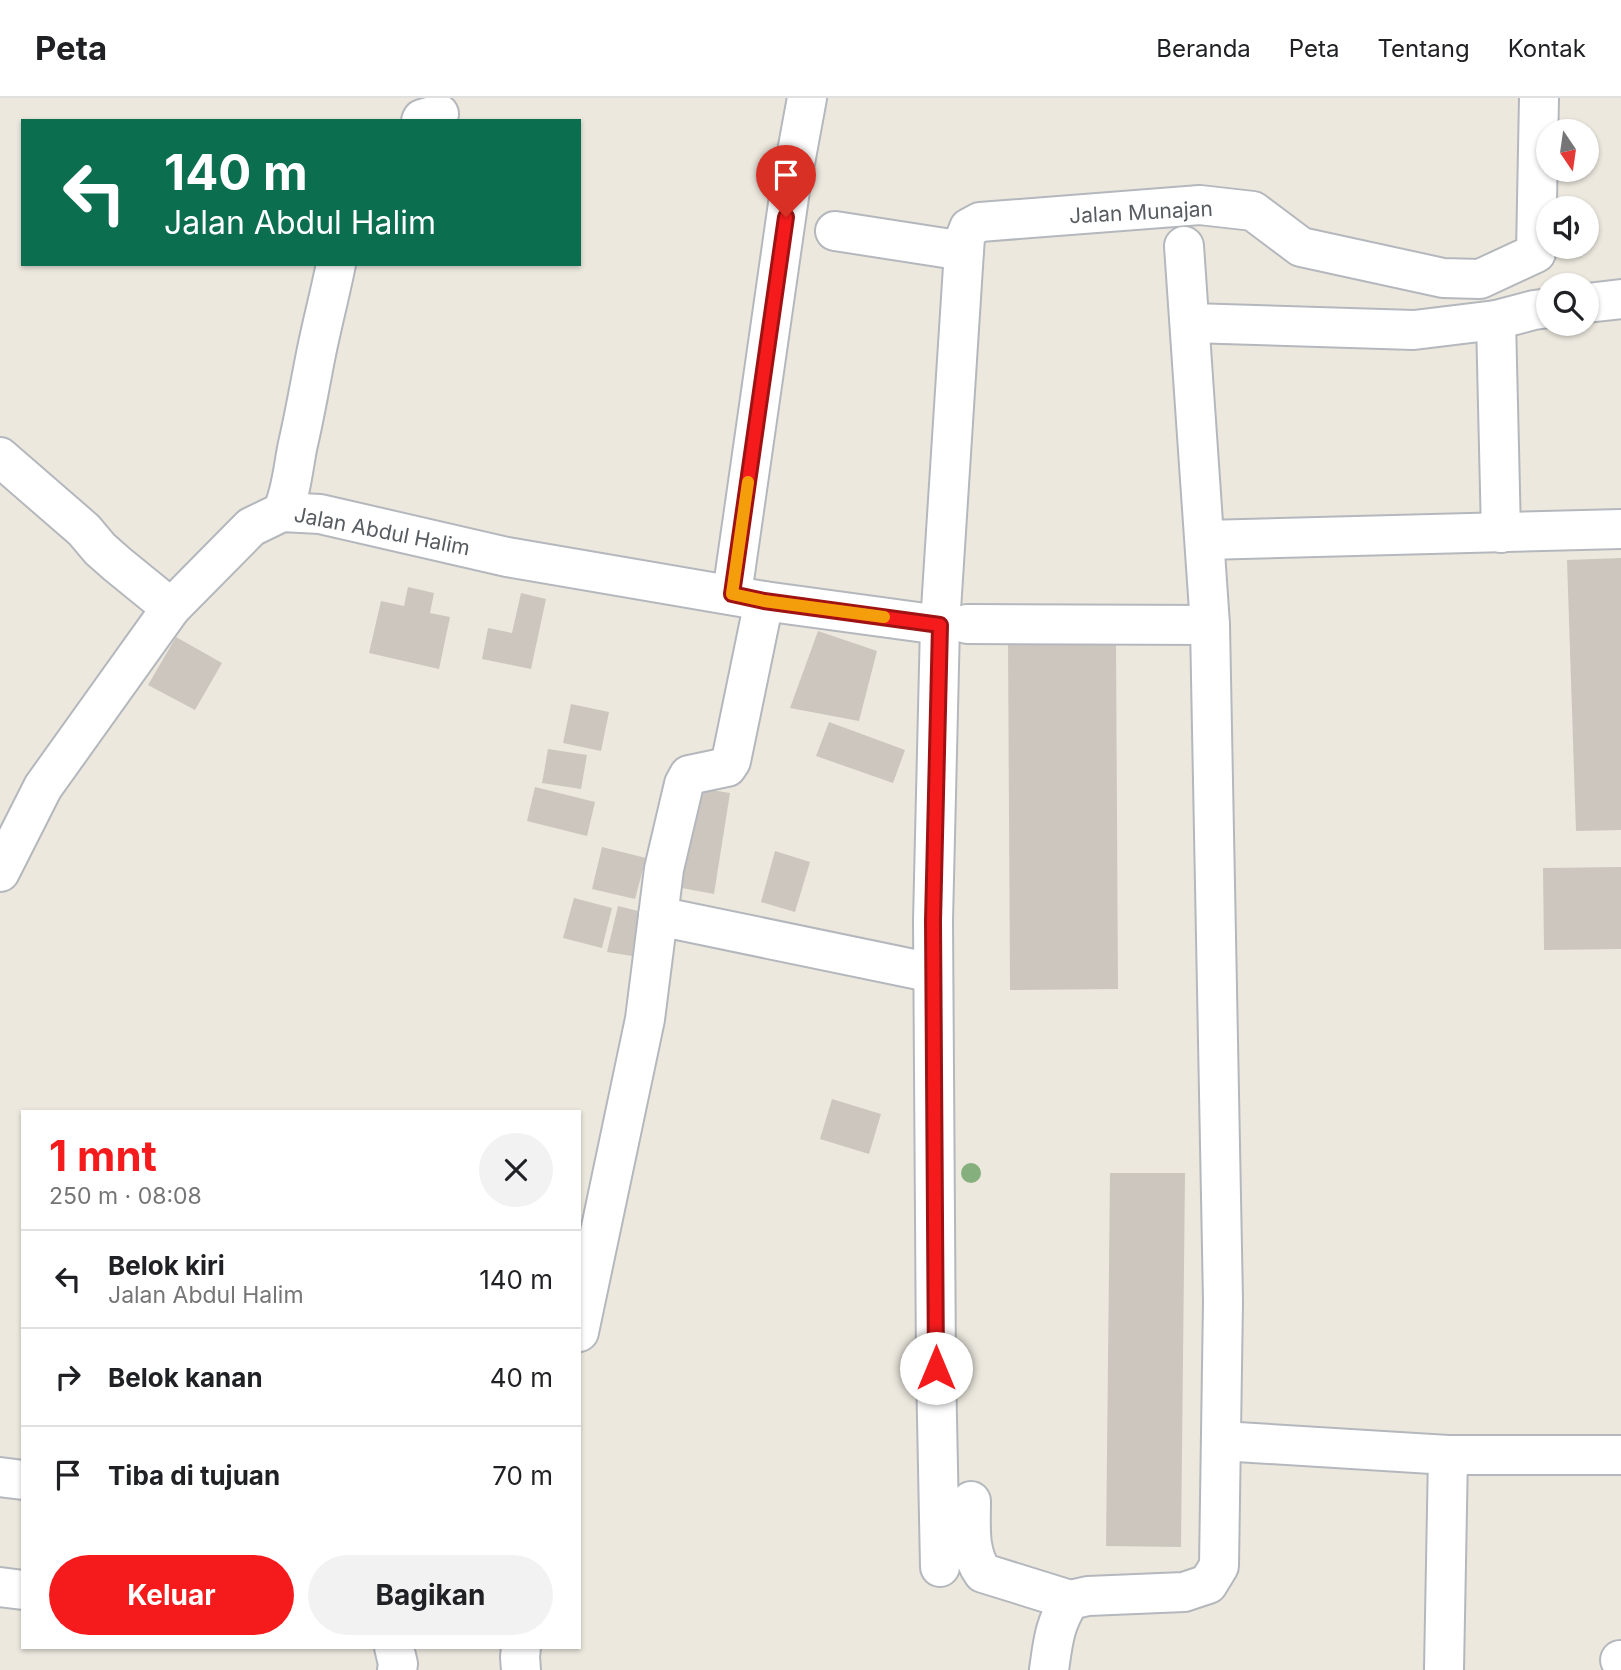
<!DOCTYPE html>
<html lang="id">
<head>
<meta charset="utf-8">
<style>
	:root { --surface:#fff; --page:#f2f2f2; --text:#202124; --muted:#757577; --line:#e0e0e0; --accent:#f51b1d }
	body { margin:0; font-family:Inter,sans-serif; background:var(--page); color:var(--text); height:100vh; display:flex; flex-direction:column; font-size:26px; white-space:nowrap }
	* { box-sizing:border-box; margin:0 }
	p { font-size:23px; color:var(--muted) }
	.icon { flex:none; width:38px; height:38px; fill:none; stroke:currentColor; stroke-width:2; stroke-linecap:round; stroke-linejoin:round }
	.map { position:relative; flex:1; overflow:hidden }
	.details { position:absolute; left:21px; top:1012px; width:560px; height:539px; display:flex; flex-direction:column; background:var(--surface); border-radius:0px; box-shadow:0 2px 5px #0004 }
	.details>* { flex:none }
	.guide { position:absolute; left:21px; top:21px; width:560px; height:147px; border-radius:0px; box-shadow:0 2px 5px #0004; background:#0b6e4f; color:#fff; overflow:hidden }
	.needle { width:46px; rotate:167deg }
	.tools { position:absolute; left:1536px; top:21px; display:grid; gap:14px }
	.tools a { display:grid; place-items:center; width:63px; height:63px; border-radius:50%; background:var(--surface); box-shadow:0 2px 5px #0004; font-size:35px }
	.pin { position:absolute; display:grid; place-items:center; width:60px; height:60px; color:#fff; margin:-72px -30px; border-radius:50% 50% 50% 0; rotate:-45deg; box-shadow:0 0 7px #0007 }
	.pin .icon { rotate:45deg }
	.me { position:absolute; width:77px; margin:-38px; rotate:0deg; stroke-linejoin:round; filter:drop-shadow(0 0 5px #0008) }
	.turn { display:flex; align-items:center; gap:24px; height:147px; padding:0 28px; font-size:32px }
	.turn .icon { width:91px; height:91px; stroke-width:2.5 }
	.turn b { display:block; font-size:49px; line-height:60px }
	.round { display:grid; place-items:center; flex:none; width:74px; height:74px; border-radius:37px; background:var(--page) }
	.head { display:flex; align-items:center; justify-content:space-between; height:119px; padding:0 28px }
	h1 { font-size:42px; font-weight:700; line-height:52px; color:var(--accent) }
	.primary-button { display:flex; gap:14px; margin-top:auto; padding:14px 28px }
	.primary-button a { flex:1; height:80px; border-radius:42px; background:var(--accent); color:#fff; font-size:28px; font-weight:700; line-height:80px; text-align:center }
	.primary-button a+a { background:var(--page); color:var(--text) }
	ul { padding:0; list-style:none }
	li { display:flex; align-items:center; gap:21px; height:98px; padding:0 28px; border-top:2px solid var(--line) }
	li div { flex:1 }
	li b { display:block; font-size:26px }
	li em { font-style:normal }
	header { display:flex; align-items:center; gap:42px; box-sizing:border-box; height:98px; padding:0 35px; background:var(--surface); border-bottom:2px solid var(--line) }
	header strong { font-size:33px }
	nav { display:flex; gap:38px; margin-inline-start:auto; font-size:24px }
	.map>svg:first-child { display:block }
</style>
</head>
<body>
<header>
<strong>Peta</strong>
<nav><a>Beranda</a><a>Peta</a><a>Tentang</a><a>Kontak</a></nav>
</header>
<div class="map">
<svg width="1621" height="1572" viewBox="0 0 1621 1572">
	<rect width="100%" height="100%" fill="#ece8de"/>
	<g fill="#ccc6bf">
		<path d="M1621,460V732L1576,733L1567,462Z"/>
		<path d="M408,489L434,495L430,515L450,519L439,571L369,555L381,503L404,508Z"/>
		<path d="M521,495L546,501L531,571L482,561L488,530L512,535Z"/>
		<path d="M818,533L877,553L859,623L790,610Z"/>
		<path d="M176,539L222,565L195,612L148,587Z"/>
		<path d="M1116,544L1118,891L1010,892L1008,545Z"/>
		<path d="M571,606L609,614L601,653L563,645Z"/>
		<path d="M829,624L905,652L893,685L816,658Z"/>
		<path d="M548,651L587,657L581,691L542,685Z"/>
		<path d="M687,688L730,695L714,796L671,788Z"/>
		<path d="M535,689L595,704L587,738L527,723Z"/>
		<path d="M602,749L646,760L635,801L592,791Z"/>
		<path d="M775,753L810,764L795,814L761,804Z"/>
		<path d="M1621,769V851L1544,852L1543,770Z"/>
		<path d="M574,800L612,810L602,850L563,840Z"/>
		<path d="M618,808L642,814L632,858L607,854Z"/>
		<path d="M832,1001L881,1016L869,1056L820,1041Z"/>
		<path d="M1110,1075H1185L1181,1449L1106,1448Z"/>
	</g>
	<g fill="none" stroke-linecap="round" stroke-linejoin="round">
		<defs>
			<g id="minor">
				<path d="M421,23L422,21L439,16"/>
				<path d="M835,133L964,153"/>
				<path d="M1587,205L1621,201"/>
				<path d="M1496,222L1501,435"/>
				<path d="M1190,225L1414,232L1496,222L1534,212L1549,210"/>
				<path d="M0,359L84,432L100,451L117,466L171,510"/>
				<path d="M282,414C292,393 293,369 298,346C305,316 310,286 316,256C322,226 330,196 336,166"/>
				<path d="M1205,442L1621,431"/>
				<path d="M732,496L790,92L807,0"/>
				<path d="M967,526L1210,527"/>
				<path d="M0,774L43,689L171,510L251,429L282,414L320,416L507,459L764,503L940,527"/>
				<path d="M658,818L933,875"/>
				<path d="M579,1234L645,921L664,771L684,686L689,677L727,669L731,663L764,503"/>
				<path d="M1221,1343L1448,1357H1621"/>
				<path d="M0,1379L23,1382"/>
				<path d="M971,1403C971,1428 968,1454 983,1475L1070,1502L1088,1498L1184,1494L1208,1486L1219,1468L1223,1203L1210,527L1184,148"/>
				<path d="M940,1469L936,1270L933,823L940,527L964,153L965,140L969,130L980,124L1200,107L1253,113L1301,149L1443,180L1480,181L1536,155L1539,0"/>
				<path d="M0,1489L23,1492"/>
				<path d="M394,1549L398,1566L397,1572"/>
				<path d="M1620,1562H1621"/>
				<path d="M521,1572L520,1559L521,1549"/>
				<path d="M1049,1572C1053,1544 1054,1527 1070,1502"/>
				<path d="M1444,1572L1448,1357"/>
			</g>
		</defs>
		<use href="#minor" stroke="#b4b8bd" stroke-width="42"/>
		<use href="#minor" stroke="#fff" stroke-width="38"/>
	</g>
	<circle fill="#85b07d" cx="971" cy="1075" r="10"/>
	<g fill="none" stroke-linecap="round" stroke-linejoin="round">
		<defs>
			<path id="route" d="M786,119L732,496L764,503L940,527L933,823L936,1270"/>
		</defs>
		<use href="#route" stroke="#9f1213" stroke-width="18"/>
		<use href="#route" stroke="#f51b1d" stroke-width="12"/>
		<path stroke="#f59e0b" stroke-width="12" d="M748,384L732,496L764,503L884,519"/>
	</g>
	<g text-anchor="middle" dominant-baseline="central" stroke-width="7" stroke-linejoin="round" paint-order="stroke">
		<g font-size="21" fill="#575c61" stroke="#fff">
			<text transform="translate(1141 114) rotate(-3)">Jalan Munajan</text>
			<text transform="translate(382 433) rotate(11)">Jalan Abdul Halim</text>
		</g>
	</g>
</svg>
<div class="tools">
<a><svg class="needle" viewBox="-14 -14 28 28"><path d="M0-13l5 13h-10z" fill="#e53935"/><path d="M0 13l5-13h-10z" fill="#757577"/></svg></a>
<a><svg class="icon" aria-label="sound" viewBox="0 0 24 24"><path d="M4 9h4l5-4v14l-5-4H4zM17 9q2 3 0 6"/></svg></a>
<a><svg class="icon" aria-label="search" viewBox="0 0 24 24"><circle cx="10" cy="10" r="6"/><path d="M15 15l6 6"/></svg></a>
</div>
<div class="pin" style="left:786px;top:119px;background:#d93025"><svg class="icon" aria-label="arrive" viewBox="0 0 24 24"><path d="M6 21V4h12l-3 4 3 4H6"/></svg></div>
<svg class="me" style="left:936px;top:1270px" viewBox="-20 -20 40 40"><circle r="19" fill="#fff"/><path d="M0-13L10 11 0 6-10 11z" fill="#f51b1d"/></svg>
<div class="guide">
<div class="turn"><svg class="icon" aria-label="left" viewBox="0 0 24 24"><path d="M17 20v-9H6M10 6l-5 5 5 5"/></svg><div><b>140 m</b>Jalan Abdul Halim</div></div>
</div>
<section class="details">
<div class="head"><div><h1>1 mnt</h1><p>250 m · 08:08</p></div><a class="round"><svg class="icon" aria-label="close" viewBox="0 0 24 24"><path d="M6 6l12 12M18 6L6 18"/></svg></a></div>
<ul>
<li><svg class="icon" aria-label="left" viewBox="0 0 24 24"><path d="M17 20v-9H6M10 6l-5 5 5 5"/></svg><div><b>Belok kiri</b><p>Jalan Abdul Halim</p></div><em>140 m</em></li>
<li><svg class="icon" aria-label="right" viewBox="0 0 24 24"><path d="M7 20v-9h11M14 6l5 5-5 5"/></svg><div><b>Belok kanan</b></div><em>40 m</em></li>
<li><svg class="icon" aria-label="arrive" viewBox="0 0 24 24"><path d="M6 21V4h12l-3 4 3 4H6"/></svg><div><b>Tiba di tujuan</b></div><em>70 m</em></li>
</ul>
<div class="primary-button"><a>Keluar</a><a>Bagikan</a></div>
</section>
</div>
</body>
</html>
